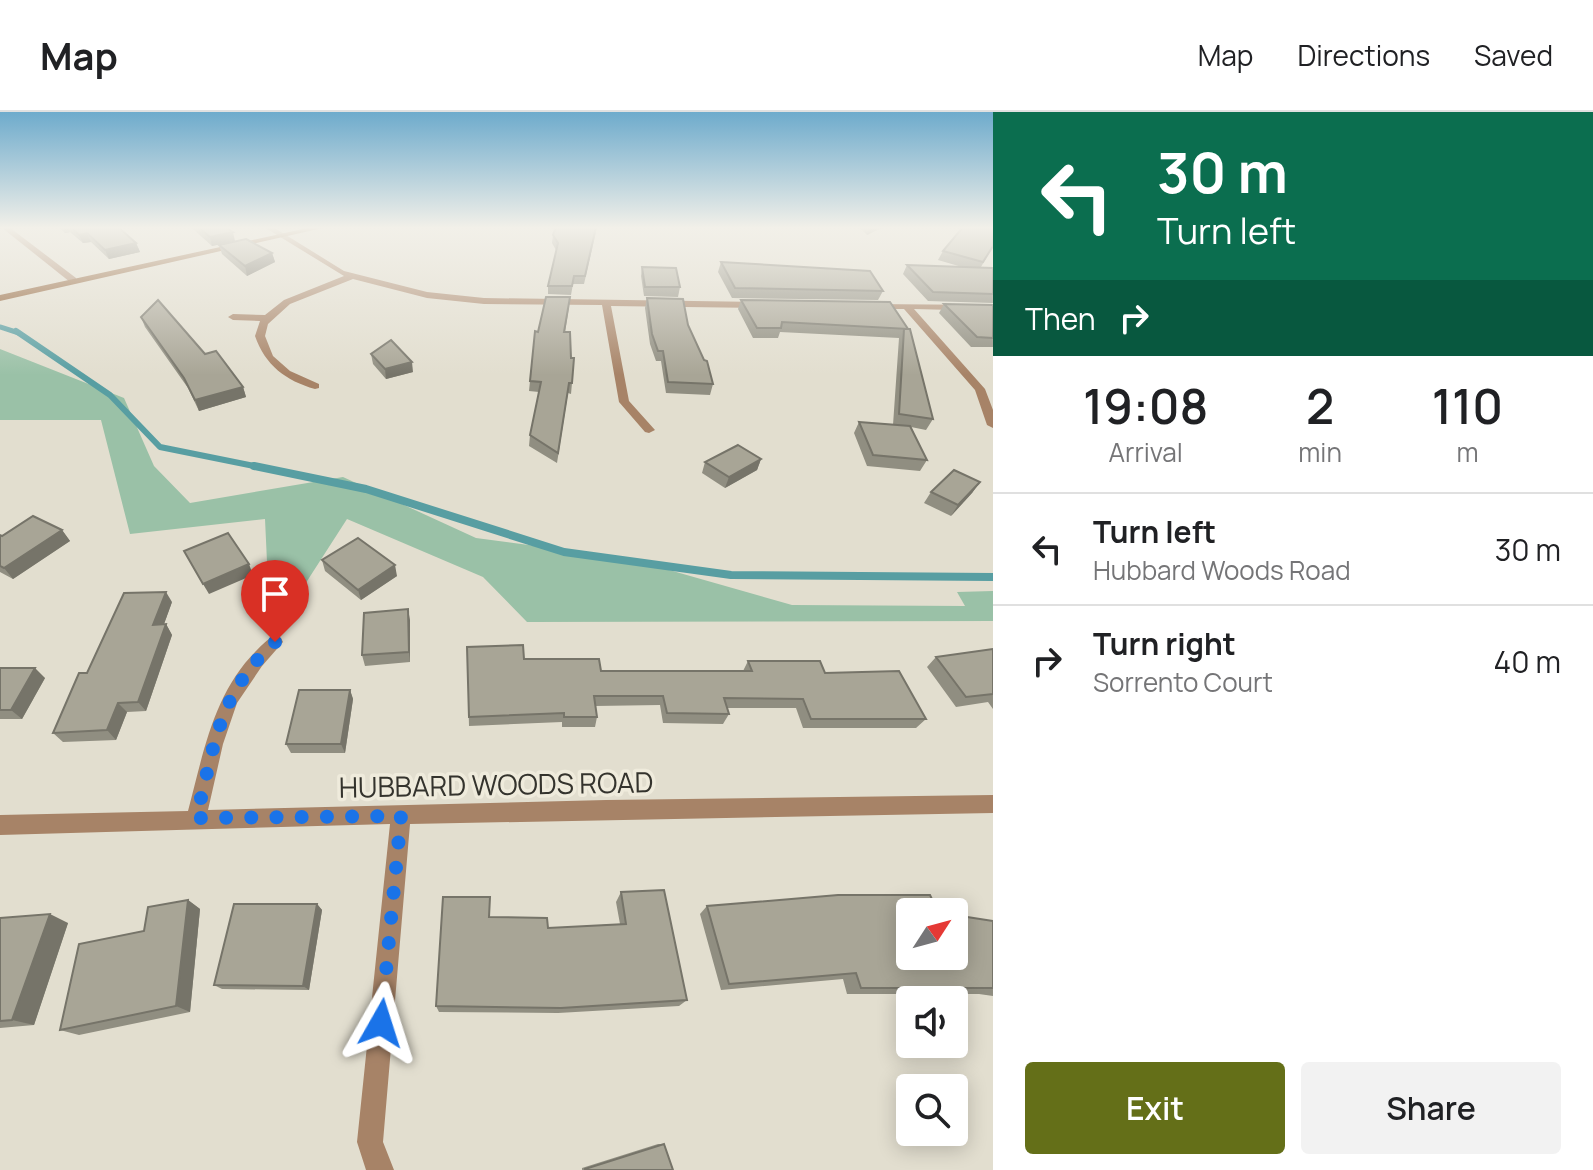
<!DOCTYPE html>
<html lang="en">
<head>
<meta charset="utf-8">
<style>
	:root { --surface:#fff; --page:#f2f2f2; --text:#202124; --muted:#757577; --line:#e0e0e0; --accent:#646f18 }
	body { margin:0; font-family:Manrope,sans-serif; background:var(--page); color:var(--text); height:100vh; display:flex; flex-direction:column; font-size:30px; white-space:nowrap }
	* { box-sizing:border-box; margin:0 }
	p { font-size:26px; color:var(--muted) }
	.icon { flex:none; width:44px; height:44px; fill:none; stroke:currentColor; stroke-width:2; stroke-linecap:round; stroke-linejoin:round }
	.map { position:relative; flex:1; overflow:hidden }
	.panel { display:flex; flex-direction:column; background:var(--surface); width:600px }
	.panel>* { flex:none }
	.hud { background:#0b6e4f; color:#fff; overflow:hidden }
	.needle { width:52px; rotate:54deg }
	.tools { position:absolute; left:896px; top:786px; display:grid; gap:16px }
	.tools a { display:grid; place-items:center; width:72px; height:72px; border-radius:8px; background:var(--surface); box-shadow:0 4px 20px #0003; font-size:40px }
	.pin { position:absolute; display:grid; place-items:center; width:68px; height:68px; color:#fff; margin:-82px -34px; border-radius:50% 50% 50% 0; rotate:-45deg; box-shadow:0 0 8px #0007 }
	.pin .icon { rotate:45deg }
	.me { position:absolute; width:88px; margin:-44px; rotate:6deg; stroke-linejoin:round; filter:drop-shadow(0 0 6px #0008) }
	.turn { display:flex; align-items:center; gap:28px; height:168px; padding:0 32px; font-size:36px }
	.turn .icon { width:104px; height:104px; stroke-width:2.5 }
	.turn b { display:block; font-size:56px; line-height:68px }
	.then { display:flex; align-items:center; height:76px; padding:0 32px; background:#0003; gap:16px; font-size:30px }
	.eta { display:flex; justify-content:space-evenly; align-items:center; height:136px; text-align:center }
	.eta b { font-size:48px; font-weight:600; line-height:56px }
	.cta { display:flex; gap:16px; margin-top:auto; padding:16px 32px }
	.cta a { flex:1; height:92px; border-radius:8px; background:var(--accent); color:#fff; font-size:32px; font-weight:600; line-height:92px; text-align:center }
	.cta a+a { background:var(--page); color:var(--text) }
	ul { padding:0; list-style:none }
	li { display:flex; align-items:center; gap:24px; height:112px; padding:0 32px; border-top:2px solid var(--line) }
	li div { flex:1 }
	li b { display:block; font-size:30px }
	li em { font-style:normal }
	header { display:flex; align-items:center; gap:48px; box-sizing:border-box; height:112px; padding:0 40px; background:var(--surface); border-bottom:2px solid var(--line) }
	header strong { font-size:38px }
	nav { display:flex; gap:44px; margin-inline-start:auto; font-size:28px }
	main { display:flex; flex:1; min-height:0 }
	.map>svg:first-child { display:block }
</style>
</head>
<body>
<header>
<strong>Map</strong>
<nav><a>Map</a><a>Directions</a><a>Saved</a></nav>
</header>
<main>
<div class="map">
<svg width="993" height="1058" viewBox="0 0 993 1058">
	<rect width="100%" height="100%" fill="#e2decf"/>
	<path fill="#9ac1a7" d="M0,237L124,286L154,354L190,391L343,365L476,426L627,446L792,493L965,494L957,480L993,479V509L527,510L483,465L347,407L291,494L269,493L265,407L130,422L101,308H0Z"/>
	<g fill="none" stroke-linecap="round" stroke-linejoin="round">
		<path stroke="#589ea2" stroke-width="5" d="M0,215L19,221"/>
		<path stroke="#589ea2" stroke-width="6" d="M16,219L110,283L160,335L264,356"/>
		<path stroke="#589ea2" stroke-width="8" d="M254,354L366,377L564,440L731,463L993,465"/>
		<g fill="#a78367" fill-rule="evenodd">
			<path d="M1,115H9L76,166V170H70Z"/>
			<path d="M264,115H273L344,159L427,180L484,186L761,190L765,193L761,196L611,194L629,289L655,318L649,321L645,320L619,290L602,193L484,192L427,186L353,167L290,192L268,212L265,224L273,244L290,259L319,272V276L315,277C286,269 265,253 255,224L260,209L233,208L228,205L233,202L265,203L284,188L344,164Z"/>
			<path d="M869,192L993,193V199L914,197L985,277L993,298V316L987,313L975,278L904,197H872L868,194Z"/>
			<path d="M275,524L281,526L283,530L262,554L237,591L223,632L208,698L606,688L993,683V701L410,712L383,1030L394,1058H366L357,1030L390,712L0,723V703L188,699C203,643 213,582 256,539C262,533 267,527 275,524Z"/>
		</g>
		<path fill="#89572b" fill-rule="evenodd" d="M312,115H327L0,189V183Z"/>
	</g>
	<g fill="#908e81">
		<path d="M58,115H118L136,131L140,140L109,147L91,130L83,131L70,120L65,121Z"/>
		<path d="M193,115H224L235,129L212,134L193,117Z"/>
		<path d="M597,115L584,172H573L571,183L548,182V174L556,138L552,131L553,123Z"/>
		<path d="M859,115H883L867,123Z"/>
		<path d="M219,133L272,141L275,150L247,164L222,142Z"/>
		<path d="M993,134L981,155L993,156V191L928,189L903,162L907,153L962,155L938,148L943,139Z"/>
		<path d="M721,150L883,179L878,188L732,186L718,160Z"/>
		<path d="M642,155L680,175L678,185L644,184L641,164Z"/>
		<path d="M647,186L688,213L713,272L710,283L666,281L661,249H656L650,232L645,196Z"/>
		<path d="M741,188L908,217L933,307L926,318L911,315L927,348L920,359L867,354L854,321L859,310L893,313L899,226L780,220L778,226H753L738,197Z"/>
		<path d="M944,192L993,193V235H971L939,201Z"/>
		<path d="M569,195L565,220L572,271L571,282L568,281L557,351L529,334L530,323L539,280L529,279L530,269L538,220Z"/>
		<path d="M141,205L205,242L243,275L246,285L199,299L188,276L145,215Z"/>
		<path d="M371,242L413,260L386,267L373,252Z"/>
		<path d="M761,347L757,358L725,376L702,361L705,350Z"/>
		<path d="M980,370L972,381L951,404L924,391L931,380Z"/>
		<path d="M62,418L70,429L13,467L0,460V423L2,424Z"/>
		<path d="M322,448L397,464L361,488L325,459Z"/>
		<path d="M172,490L164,512H166L172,523L146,599L127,600L116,628L63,630L53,621L87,561Z"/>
		<path d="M410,508V550L365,554L362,543Z"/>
		<path d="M467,535L524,547L601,559H743L748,549L825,561L926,607L916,616H803L796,596H727L729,602L723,612L663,611L660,593L595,594L597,605L595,615H562V610L469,614Z"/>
		<path d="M993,537V597L988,590L956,595L927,555L936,545Z"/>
		<path d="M0,556L45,566L22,607H0Z"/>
		<path d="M350,578L353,587L345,641H291L286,632Z"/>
		<path d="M621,780L687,888L679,894L558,901L439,900L436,894L489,805L548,816L620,812L616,790Z"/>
		<path d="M188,788L200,797L190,900L79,923L60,918L144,819Z"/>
		<path d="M317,792L322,798L309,878L222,877L214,873Z"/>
		<path d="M707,794L938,800L993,809V884L979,882H847L843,867L721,878L700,802Z"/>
		<path d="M0,806L68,811L34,913L0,916Z"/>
		<path d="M658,1032H664L673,1058H582V1056Z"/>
	</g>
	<g fill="#767469">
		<path d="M63,115H68L70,120L65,121Z"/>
		<path d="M870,115H883L867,123Z"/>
		<path d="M233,120L235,129L212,134L210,125Z"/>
		<path d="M87,121L91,130L83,131L79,123Z"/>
		<path d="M136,131L140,140L109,147L105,138Z"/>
		<path d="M272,141L275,150L247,164L245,154Z"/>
		<path d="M412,250L413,260L386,267L385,257Z"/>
		<path d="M243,275L246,285L199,299L195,288Z"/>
		<path d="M761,347L757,358L725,376L729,365Z"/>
		<path d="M980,370L972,381L951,404L958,393Z"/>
		<path d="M62,418L70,429L13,467L4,456Z"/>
		<path d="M249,452L253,463L209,482L203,472Z"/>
		<path d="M395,453L397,464L361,488L358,478Z"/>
		<path d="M166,480L172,490L160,523L153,513Z"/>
		<path d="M408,497L410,508V550L409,540Z"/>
		<path d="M166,512L172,523L146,599L138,590Z"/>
		<path d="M35,556L45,566L22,607L11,598Z"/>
		<path d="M350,578L353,587L345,641L341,632Z"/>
		<path d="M118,591L127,600L116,628L107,618Z"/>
		<path d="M188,788L200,797L190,900L176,894Z"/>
		<path d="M317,792L322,798L309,878L303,874Z"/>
		<path d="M50,802L68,811L34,913L12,908Z"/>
	</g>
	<g fill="#a8a596" stroke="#767469" stroke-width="2">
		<path d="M71,115H118L136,131L105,138L87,121L79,123Z"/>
		<path d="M198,115H224L233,120L210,125Z"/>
		<path d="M556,115H596L585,164H574L572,174H548L558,131L553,123Z"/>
		<path d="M963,115H993V134L983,150L943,139Z"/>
		<path d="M246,127L272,141L245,154L219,133Z"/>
		<path d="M721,150L870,159L883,179L735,176Z"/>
		<path d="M907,153L993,156V182L933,180Z"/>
		<path d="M642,155L676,156L680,175H645Z"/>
		<path d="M546,185H570L564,220H570L571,246H574L572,271H569L558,341L530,323L541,270L530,269L535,219L538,220Z"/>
		<path d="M647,186L683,187L688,213L704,248L707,249L713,272L668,270L663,239H658L652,222Z"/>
		<path d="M158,188L205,242L216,239L243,275L195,288L184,266L141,205Z"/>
		<path d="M741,188L890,190L908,217L782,210L781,216H757Z"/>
		<path d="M944,192L993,193V226L977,225Z"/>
		<path d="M904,217H910L933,307L899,302Z"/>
		<path d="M391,228L412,250L385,257L371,242Z"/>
		<path d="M859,310L910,314L927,348L873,343Z"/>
		<path d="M738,333L761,347L729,365L705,350Z"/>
		<path d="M954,358L980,370L958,393L931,380Z"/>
		<path d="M33,404L62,418L4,456L0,454V423L2,424Z"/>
		<path d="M228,421L249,452L203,472L184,439Z"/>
		<path d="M358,426L395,453L358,478L322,448Z"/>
		<path d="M166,480L153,513L166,512L138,590L118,591L107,618L53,621L79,561H87L124,481Z"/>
		<path d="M408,497L409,540L362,543L364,501Z"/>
		<path d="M523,533L524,547H599L601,559H752L748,549H820L825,561L899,559L926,607H811L803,587L724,586L729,602L667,601L663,584H594L597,605H564V601L469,605L467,535Z"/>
		<path d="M993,537V582L966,585L936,545Z"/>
		<path d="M0,556H35L11,598H0Z"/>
		<path d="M299,578H350L341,632H286Z"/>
		<path d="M664,778L687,888L561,896L436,894L443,785H490L489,805L547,806L548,816L626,812L621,780Z"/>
		<path d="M838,783H930L938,800H910V844H954V803L993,809V876H861L856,861L729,872L707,794Z"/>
		<path d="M188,788L176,894L60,918L79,832L144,819L148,795Z"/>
		<path d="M234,792H317L303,874L214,873Z"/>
		<path d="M50,802L12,908L0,909V806Z"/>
		<path d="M664,1032L673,1058H585V1057Z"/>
	</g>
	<linearGradient id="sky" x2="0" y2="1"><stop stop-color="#6eabcc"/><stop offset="0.44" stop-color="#f2f0e9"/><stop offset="1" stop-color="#f2f0e9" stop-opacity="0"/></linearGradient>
	<rect width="993" height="263" fill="url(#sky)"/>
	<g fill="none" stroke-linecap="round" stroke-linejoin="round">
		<path stroke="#1a73e8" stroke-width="14" stroke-dasharray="0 25.2" d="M275,530C217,583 215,634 196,706L401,704L381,911"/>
	</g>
	<g text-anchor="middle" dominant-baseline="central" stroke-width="7" stroke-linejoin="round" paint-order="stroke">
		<g font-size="28" fill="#34332d" stroke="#efebdc">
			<text transform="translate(496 672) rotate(-1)">HUBBARD WOODS ROAD</text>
		</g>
	</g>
</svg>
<div class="tools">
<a><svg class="needle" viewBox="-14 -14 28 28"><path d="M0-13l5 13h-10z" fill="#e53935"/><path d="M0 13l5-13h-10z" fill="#757577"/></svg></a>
<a><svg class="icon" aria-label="sound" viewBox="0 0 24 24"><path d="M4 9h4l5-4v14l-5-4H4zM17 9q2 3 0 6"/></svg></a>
<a><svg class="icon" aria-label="search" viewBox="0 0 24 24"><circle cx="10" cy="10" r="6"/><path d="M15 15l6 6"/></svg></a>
</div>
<div class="pin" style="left:275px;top:530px;background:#d93025"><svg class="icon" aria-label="arrive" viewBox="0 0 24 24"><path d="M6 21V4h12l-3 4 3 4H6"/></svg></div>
<svg class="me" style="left:381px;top:911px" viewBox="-20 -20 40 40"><path d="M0-17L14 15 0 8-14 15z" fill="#1a73e8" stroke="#fff" stroke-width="4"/></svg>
</div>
<section class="panel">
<div class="hud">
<div class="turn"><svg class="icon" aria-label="left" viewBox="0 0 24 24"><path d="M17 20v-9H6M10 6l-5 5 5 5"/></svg><div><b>30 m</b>Turn left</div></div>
<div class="then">Then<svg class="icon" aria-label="right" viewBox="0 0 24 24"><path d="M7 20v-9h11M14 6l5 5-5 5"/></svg></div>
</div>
<div class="eta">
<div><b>19:08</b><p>Arrival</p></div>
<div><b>2</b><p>min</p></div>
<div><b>110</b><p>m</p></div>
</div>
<ul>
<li><svg class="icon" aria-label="left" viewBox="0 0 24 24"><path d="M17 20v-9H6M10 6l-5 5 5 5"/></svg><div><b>Turn left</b><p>Hubbard Woods Road</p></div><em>30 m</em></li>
<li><svg class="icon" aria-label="right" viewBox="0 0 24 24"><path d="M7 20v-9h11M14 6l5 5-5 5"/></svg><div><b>Turn right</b><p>Sorrento Court</p></div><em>40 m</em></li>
</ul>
<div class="cta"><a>Exit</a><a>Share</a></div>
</section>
</main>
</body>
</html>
